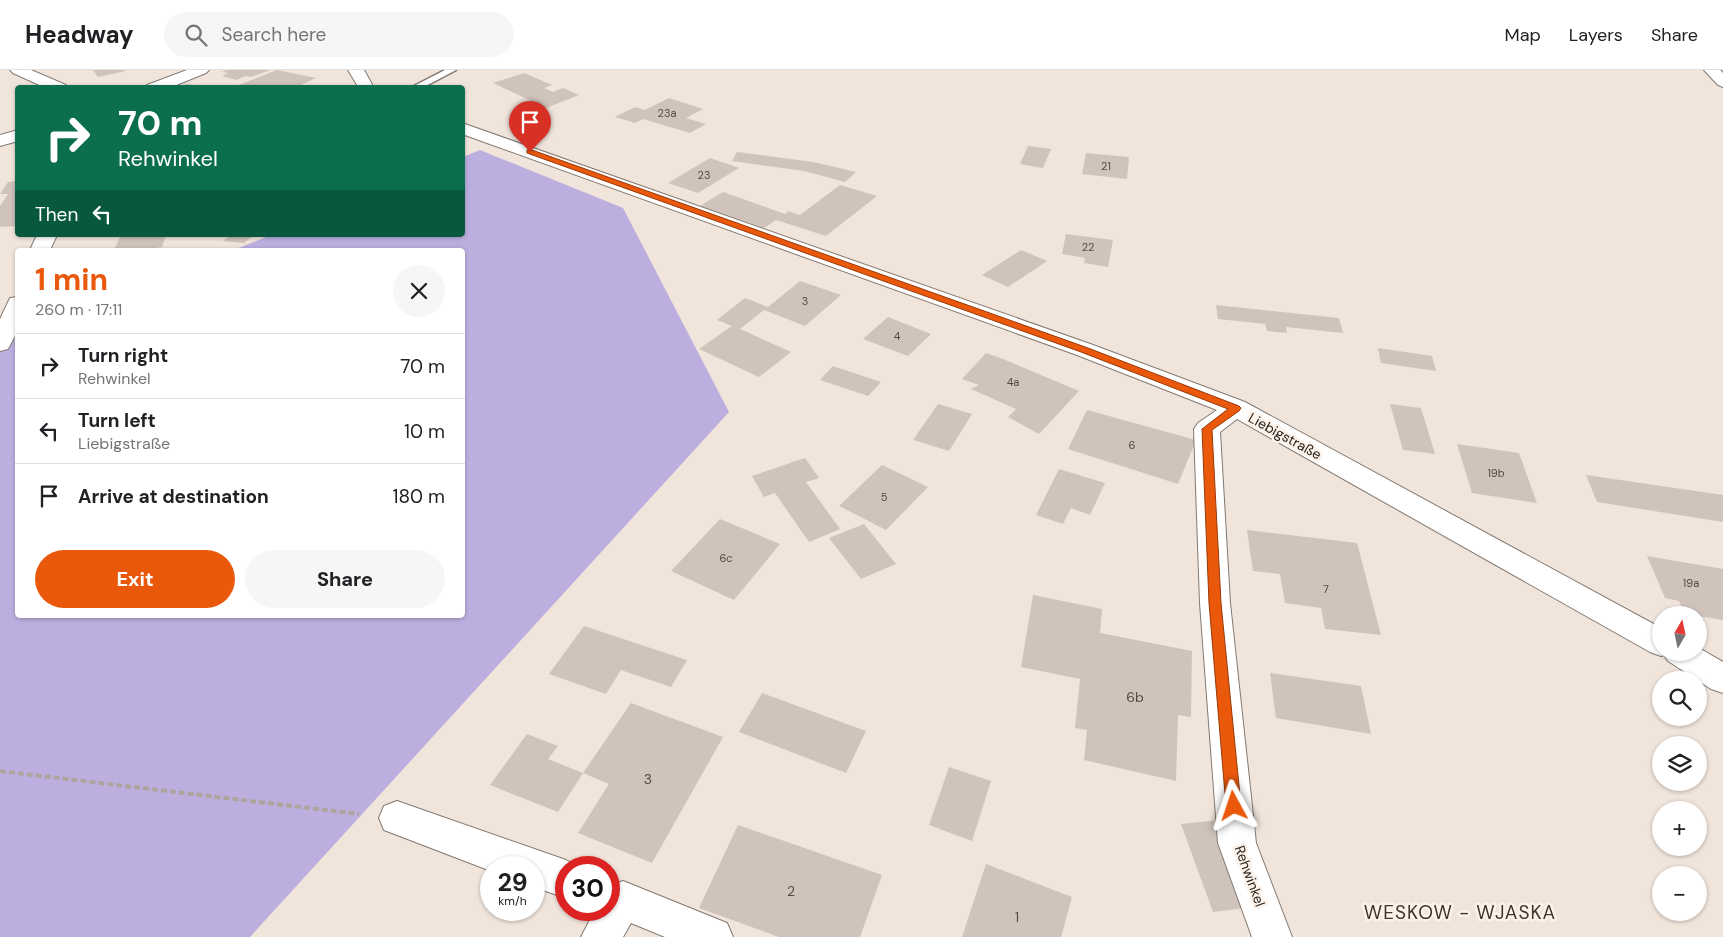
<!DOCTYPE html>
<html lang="en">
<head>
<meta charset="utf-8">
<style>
	:root { --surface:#fff; --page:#f6f6f6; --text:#202124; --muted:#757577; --line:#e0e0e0; --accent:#ea580c }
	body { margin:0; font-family:"DM Sans",sans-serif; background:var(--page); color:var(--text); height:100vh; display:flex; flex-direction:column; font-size:19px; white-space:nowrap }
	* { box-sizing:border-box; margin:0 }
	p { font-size:16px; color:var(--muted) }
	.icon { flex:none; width:28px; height:28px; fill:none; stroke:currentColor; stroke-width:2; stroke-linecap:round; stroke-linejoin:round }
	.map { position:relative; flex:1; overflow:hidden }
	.details { position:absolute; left:15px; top:178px; width:450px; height:370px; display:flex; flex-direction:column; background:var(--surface); border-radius:5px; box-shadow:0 1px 4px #0004 }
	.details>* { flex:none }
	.banner { position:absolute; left:15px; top:15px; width:450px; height:152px; border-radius:5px; box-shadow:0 1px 4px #0004; background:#0b6e4f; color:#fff; overflow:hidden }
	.needle { width:32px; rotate:9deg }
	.tools { position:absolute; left:1652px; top:536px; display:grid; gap:10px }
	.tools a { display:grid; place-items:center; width:55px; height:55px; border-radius:50%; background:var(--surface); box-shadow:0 1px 4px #0004; font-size:25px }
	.speed { position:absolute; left:480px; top:786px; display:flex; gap:10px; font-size:25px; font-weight:700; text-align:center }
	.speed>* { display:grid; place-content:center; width:65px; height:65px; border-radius:50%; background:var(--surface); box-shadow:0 1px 4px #0004; line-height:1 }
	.speed small { font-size:12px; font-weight:400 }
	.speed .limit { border:8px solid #d22; background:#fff; color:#111 }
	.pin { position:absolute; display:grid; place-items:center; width:42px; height:42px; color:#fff; margin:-51px -21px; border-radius:50% 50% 50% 0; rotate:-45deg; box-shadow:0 0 5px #0007 }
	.pin .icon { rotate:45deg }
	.me { position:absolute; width:55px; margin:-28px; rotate:355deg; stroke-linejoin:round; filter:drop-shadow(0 0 4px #0008) }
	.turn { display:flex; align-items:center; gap:18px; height:105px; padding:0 20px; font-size:22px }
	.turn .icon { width:65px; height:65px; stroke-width:2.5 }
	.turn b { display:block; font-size:35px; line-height:42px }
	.then { display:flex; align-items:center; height:48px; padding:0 20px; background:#0003; gap:10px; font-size:19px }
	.round { display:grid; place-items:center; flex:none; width:52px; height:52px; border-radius:26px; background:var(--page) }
	.summary { display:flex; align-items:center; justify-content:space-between; height:85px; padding:0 20px }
	h1 { font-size:30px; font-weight:700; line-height:38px; color:var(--accent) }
	.action { display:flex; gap:10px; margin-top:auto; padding:10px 20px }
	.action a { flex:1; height:58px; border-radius:30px; background:var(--accent); color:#fff; font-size:20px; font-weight:700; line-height:58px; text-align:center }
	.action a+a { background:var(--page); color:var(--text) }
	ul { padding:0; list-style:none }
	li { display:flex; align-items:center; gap:15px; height:65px; padding:0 20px; border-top:1px solid var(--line) }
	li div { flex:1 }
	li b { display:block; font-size:19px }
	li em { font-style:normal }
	header { display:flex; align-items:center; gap:30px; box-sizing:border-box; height:70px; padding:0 25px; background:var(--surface); border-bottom:1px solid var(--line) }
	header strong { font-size:24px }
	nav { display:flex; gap:28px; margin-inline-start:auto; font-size:18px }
	.search { width:350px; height:45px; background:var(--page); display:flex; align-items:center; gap:12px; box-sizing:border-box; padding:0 18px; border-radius:28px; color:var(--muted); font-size:19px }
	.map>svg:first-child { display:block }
</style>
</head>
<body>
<header>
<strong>Headway</strong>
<div class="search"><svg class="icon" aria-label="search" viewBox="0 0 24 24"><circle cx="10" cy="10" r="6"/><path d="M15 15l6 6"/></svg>Search here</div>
<nav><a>Map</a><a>Layers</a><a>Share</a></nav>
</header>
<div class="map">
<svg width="1723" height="867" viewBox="0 0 1723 867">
	<rect width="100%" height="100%" fill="#f0e4db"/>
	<path fill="#bcafe0" d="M480,80L623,138L729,342L250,867H0V274L17,268L18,545H462V180H234L271,165H462L463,87Z"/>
	<g fill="#cfc3bb">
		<path d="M93,0H125V1L98,7Z"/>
		<path d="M226,0H270L251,7L246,6L236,10L222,6L228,3L222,2Z"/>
		<path d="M277,0L316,8L294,18L279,15L272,18H231Z"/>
		<path d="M524,3L552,15L544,18L553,22L563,18L579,25L546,38L493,13Z"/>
		<path d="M186,14L206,16V18H176Z"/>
		<path d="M669,28L703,39L686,48L706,54L690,63L643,49L635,53L615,47L635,37L645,40Z"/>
		<path d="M1028,76L1051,79L1043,98L1020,94Z"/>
		<path d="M737,82L813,92L856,102L845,112L804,101L732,91Z"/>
		<path d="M1086,83L1129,87L1127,109L1082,104Z"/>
		<path d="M710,88L739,98L698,123L668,113Z"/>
		<path d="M18,108V156L0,157V136L8,124H0L8,112L16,111Z"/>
		<path d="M840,115L877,126L826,166L776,150L764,158L700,136L723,122L785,144L788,141L800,145Z"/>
		<path d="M1066,164L1113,170L1108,197L1084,193L1085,188L1062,184Z"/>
		<path d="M121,165H166L162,177L141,180H114Z"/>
		<path d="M231,165H254L244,173L223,171Z"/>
		<path d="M1021,180L1047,191L1008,217L982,205Z"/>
		<path d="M800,211L841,225L805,256L764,240L740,259L791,282L759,307L699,279L732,256L717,250L745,228L768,237Z"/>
		<path d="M1216,235L1339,248L1343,263L1286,257L1287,263L1267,261L1265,254L1218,249Z"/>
		<path d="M888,247L931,264L908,286L863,269Z"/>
		<path d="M1378,278L1432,286L1436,301L1381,293Z"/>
		<path d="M986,283L1003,289L1079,321L1039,364L1008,347L1016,339L971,319L979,315L962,309Z"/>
		<path d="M833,296L881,312L868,326L820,310Z"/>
		<path d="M938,334L972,344L949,381L913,370Z"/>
		<path d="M1390,334L1421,338L1435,384L1403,380Z"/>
		<path d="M1087,340L1196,370L1178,414L1068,379Z"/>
		<path d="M1457,374L1519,383L1537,433L1472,423Z"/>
		<path d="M805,388L819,408L806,412L840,459L809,472L775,423L764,427L752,406Z"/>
		<path d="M882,395L928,417L886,460L839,436Z"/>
		<path d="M1059,399L1105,413L1090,445L1071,438L1063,454L1036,445Z"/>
		<path d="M1586,405L1723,425V452L1597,432Z"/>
		<path d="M720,449L780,474L734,530L671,501Z"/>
		<path d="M864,454L896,494L861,509L829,468Z"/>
		<path d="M1247,460L1357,473L1381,565L1325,559L1321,538L1285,533L1280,504L1253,501Z"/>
		<path d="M1647,486L1723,499V550L1685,544L1679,531L1665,528Z"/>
		<path d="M1033,525L1102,539L1100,563L1192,581L1191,647L1178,645L1176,711L1084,690L1087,660L1075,658L1080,609L1021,597Z"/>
		<path d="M584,556L687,590L671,617L621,600L606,624L549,604Z"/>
		<path d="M1270,603L1361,616L1371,664L1276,648Z"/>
		<path d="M762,623L866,661L846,703L739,662Z"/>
		<path d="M631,633L723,667L652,793L578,763L609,714L583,703Z"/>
		<path d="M527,664L558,676L548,689L583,703L558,742L490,715Z"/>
		<path d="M949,697L991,711L972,771L929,755Z"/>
		<path d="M1219,750L1254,837L1213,842L1181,754Z"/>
		<path d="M738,755L882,805L860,867H779L699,838Z"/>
		<path d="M986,794L1072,827L1061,867H962Z"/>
	</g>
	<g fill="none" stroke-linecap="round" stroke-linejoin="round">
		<defs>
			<path id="lane" d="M445,0H456L422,18H410Z"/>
			<g id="street">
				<path d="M10,0H31L66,15L67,18H46L13,3Z"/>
				<path d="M187,0H209L206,3L169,18H146L147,15Z"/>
				<path d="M348,0H364L374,18H359Z"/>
				<path d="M462,53L1093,275L1245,332L1661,558V582H1699V578L1723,592V623L1711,619L1668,591L1664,585L1661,586L1650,582L1237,349L1220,362L1230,533L1256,773L1292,867H1252L1218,773L1200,533L1194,359L1198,353L1217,340L1077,285L462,64Z"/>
				<path d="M18,60V71L0,76V65Z"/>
				<path d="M37,165H57L50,180H30Z"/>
				<path d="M18,227V260L8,279L0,281V249L10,228Z"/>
				<path d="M397,731L566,790L580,798H566V828L534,817V798H491V801L384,760L379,748L384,736Z"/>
				<path d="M623,811L727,853L733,867H665L631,853L623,867H581L595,840H609V816Z"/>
			</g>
			<path id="secondary" d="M1704,0H1720L1723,3V17L1718,15Z"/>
		</defs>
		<use href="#lane" stroke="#837971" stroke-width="3"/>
		<use href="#street" stroke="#837971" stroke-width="2"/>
		<use href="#secondary" stroke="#837971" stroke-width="2"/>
		<path stroke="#ada49d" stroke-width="4" stroke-dasharray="6 3" stroke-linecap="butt" d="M0,701L359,744"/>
		<use href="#lane" fill="#fff" fill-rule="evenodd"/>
		<use href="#street" fill="#fff" fill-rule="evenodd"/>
		<use href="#secondary" fill="#fff" fill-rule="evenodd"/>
	</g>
	<path fill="#ea580c" stroke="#983908" d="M527,80H532L1088,278L1239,336L1241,338L1239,341L1212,360L1221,533L1241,736L1239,741L1234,743L1229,741L1226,736L1209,533L1202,359L1228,339L1081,282L527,83Z"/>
	<g text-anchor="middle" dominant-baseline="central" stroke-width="5" stroke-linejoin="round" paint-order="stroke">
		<g font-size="11" fill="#514b46">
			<text x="667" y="43">23a</text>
			<text x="1106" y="96">21</text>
			<text x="704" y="105">23</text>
			<text x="1088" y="177">22</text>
			<text x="805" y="231">3</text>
			<text x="897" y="266">4</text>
			<text x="1013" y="312">4a</text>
			<text x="1132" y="375">6</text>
			<text x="1496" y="403">19b</text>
			<text x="884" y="427">5</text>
			<text x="726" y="488">6c</text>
			<text x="1691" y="513">19a</text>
			<text x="1326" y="519">7</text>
		</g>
		<g font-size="14" fill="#27231f" stroke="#fdf1e8">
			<text transform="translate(1285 366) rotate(29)">Liebigstraße</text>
			<text transform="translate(1250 806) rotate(70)">Rehwinkel</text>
		</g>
		<g font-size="14" fill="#514b46">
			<text x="1135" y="627">6b</text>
			<text x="648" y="709">3</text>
			<text x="791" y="821">2</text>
			<text x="1017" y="847">1</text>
		</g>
		<g font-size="19" letter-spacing="1" fill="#3f362f" stroke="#fdf1e8">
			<text x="1460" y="842">WESKOW - WJASKA</text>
		</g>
	</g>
</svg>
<div class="tools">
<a><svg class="needle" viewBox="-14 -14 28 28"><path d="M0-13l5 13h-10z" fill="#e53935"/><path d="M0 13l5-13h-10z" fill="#757577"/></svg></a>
<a><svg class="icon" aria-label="search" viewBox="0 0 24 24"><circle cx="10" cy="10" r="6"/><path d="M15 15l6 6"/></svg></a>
<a><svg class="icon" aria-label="layers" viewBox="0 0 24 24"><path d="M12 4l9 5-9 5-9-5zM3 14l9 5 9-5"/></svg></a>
<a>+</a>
<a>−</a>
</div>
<div class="speed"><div>29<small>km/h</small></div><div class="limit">30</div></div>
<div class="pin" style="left:530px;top:82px;background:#d93025"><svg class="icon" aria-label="arrive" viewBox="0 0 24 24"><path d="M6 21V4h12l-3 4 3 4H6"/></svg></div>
<svg class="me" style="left:1234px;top:736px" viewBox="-20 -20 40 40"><path d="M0-17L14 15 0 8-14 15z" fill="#ea580c" stroke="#fff" stroke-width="4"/></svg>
<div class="banner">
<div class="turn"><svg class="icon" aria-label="right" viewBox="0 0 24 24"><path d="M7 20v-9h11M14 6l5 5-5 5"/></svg><div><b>70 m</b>Rehwinkel</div></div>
<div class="then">Then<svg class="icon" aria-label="left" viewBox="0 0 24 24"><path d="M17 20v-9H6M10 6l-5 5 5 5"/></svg></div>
</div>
<section class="details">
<div class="summary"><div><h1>1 min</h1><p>260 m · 17:11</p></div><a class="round"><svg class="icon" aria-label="close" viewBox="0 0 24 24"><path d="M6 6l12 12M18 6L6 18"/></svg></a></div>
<ul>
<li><svg class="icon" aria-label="right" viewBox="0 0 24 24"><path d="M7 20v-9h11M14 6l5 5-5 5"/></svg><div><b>Turn right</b><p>Rehwinkel</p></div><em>70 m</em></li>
<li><svg class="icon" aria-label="left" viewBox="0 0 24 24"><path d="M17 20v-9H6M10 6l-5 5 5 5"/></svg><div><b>Turn left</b><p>Liebigstraße</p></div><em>10 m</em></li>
<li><svg class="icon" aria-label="arrive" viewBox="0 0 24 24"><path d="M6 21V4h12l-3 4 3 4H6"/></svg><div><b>Arrive at destination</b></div><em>180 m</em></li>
</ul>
<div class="action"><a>Exit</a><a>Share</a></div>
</section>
</div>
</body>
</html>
